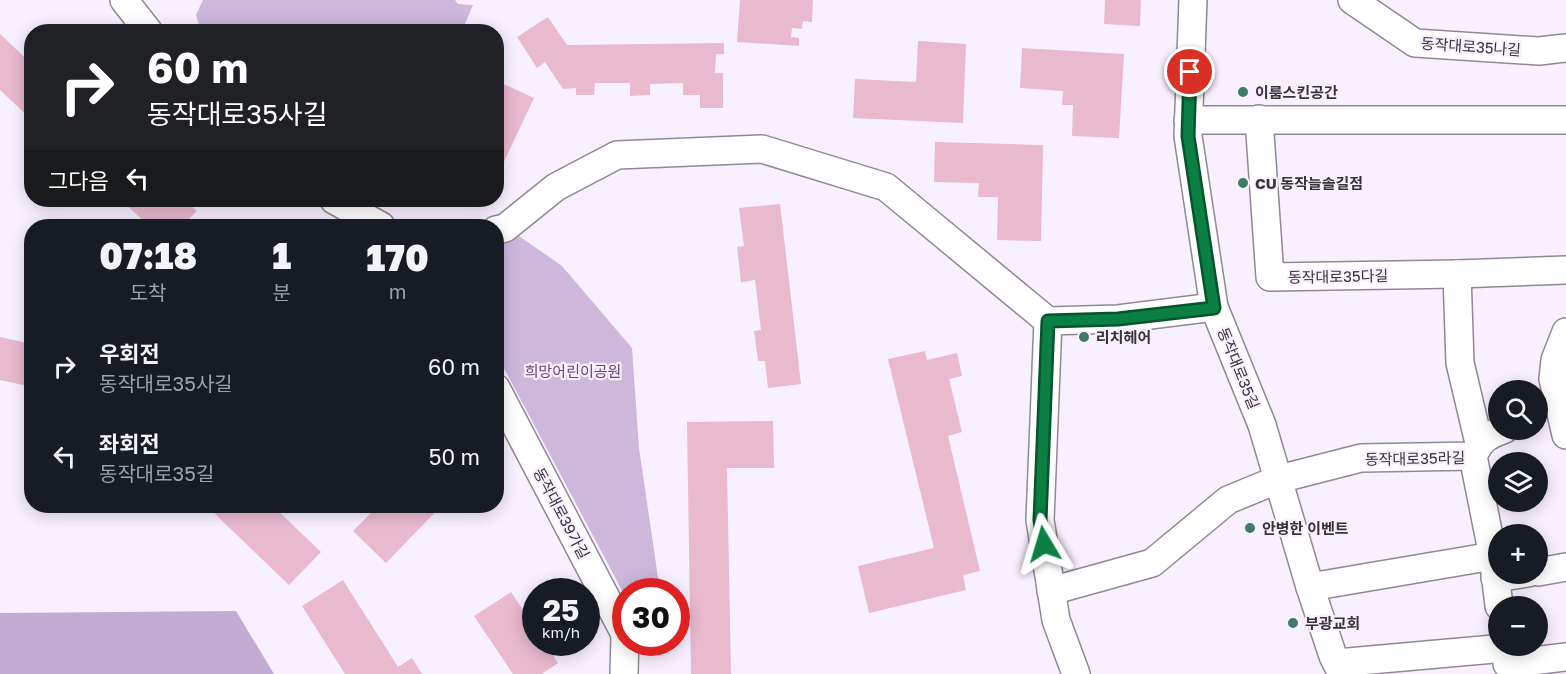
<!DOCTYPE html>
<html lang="ko">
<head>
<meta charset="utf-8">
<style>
	:root { --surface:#171b24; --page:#242831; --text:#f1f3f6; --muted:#9ea1a6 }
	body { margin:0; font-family:"Golos Text","Noto Sans KR",sans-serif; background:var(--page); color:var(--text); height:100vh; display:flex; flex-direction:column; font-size:22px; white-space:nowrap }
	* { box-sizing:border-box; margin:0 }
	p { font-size:20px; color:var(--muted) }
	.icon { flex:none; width:33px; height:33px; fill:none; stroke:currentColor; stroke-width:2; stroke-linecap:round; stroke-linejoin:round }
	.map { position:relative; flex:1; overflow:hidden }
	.details { position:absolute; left:24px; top:219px; width:480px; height:294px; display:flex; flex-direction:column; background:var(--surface); border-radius:24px; box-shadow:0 3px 15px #0003 }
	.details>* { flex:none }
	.banner { position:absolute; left:24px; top:24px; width:480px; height:183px; border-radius:24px; box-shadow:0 3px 15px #0003; background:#202124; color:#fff; overflow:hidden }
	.tools { position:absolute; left:1488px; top:380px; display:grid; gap:12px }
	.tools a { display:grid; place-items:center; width:60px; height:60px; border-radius:50%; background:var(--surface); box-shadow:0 3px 15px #0003; font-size:30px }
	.speed { position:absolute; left:522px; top:578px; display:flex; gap:12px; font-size:30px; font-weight:700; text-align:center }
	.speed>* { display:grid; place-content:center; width:78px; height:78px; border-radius:50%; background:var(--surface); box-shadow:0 3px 15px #0003; line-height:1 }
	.speed small { font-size:15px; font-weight:400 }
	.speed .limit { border:9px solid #d22; background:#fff; color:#111 }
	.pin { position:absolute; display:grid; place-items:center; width:51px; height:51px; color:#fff; margin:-26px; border:3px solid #fff; border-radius:50%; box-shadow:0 2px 6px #0007 }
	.me { position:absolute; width:66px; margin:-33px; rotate:353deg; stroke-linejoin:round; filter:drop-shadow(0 0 4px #0008) }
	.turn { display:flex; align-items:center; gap:21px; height:126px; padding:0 24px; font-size:27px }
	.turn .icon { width:78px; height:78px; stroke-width:2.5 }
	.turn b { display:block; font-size:42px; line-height:51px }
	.then { display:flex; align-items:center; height:57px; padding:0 24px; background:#0003; gap:12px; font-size:22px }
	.eta { display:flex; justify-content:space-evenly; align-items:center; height:102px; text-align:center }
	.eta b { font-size:36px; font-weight:800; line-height:42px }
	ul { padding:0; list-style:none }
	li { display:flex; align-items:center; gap:18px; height:90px; padding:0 24px }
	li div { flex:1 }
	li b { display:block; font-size:22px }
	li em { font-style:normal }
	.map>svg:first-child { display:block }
</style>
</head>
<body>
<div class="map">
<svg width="1566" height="674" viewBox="0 0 1566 674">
	<rect width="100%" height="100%" fill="#f9f0ff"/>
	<g fill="#cdb8dc">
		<path d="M203,0H455L458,4L473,5L462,31L201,32L196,15Z"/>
		<path d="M516,234L562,266L632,348L639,448L660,591H626L625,596L497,355L496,242Z"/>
	</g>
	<path fill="#c3acd3" d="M236,611L274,674H0V613Z"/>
	<g fill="#e9b9ce">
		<path d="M740,0H813L812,22L803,21L802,29L792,28L791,37L799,38V46L737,42Z"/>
		<path d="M1105,0H1141L1140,26L1104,24Z"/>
		<path d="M548,17L567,45L724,43V54H716L715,73H723V108H700V95H683V83L650,84V95L630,96V83H595L594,95H576V88L563,89L545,62L537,68L517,37Z"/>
		<path d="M0,34L32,64V120L0,90Z"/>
		<path d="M918,41L966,44L963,123L853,118L855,79L916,82Z"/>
		<path d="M1022,48L1124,54L1119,138L1072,136L1073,105H1062L1063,91L1020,88Z"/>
		<path d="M499,82L534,98L501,168L496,166V87Z"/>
		<path d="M935,142L1043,145L1041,241L997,240L998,197H978L979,183L934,182Z"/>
		<path d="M121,200H184L197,211L182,226H149Z"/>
		<path d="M780,204L801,384L768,388L765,361H758L754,331L761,330L755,280L741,282L737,247L744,246L739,208Z"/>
		<path d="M0,337L32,344V387L0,380Z"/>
		<path d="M925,351L927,360L957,353L962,376L949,379L962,432L948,436L980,571L963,575L966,590L869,613L858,566L934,548L888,359Z"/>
		<path d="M773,421L774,468H727L731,674H691L687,422Z"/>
		<path d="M223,506H273L321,552L289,585L215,514Z"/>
		<path d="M378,506H441L386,563L353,531Z"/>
		<path d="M343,580L398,667L412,658L422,674H345L302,606Z"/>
		<path d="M511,592L536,629V642H544L558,663L542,674H513L474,616Z"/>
	</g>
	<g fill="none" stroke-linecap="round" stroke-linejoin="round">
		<defs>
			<g id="minor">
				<path d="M124,0L149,32"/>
				<path d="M1193,0L1188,136L1214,307L1262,425L1310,587L1333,656L1342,674"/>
				<path d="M1352,0L1415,43L1539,51L1566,48"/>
				<path d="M1259,119L1270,277L1457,274L1566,270"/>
				<path d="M1188,120H1566"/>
				<path d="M334,200L381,226"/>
				<path d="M496,230L505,228L556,187L617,155L762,149L886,187L1048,321"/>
				<path d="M1457,274L1460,363L1479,443"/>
				<path d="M1048,321L1040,520L1056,620L1076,674"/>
				<path d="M1048,321L1118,319L1214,307"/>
				<path d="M1566,332L1555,360L1553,379L1566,435"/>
				<path d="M496,388L625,634L624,674"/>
				<path d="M1473,456L1493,556L1499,606"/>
				<path d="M1538,572L1566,567"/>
				<path d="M1495,578L1528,573"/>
				<path d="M1310,587L1493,556"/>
				<path d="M1051,591L1152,563L1228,500L1279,479L1361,458L1473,456C1481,439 1488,435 1505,429"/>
				<path d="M1337,663L1505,648"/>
				<path d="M1507,664L1566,657"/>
			</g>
		</defs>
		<use href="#minor" stroke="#908895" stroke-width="30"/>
		<use href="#minor" stroke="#fff" stroke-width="27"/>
	</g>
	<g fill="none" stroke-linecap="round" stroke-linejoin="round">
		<defs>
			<path id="route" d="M1044,544L1040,520L1048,321L1118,319L1214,308L1188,136L1190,72"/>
		</defs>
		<use href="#route" stroke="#07532c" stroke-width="15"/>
		<use href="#route" stroke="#0b8043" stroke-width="10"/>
	</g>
	<g fill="#3f7c68" stroke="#f9f0ff" stroke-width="2">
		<circle cx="1243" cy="92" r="6"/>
		<circle cx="1243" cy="183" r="6"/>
		<circle cx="1084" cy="337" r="6"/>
		<circle cx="1250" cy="528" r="6"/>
		<circle cx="1293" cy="623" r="6"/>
	</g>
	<g text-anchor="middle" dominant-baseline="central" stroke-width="4.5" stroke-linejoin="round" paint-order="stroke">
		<g font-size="15" fill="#373439" stroke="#f9f0ff">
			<text transform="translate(1471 46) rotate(4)">동작대로35나길</text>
			<text transform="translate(1338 276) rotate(-1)">동작대로35다길</text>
			<text transform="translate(1239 368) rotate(68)">동작대로35길</text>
			<text transform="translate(1415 458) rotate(-1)">동작대로35라길</text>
			<text transform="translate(562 513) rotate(62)">동작대로39가길</text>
		</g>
		<g font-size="15" font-weight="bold" fill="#373439" stroke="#f9f0ff" text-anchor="start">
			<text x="1255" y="92">이룸스킨공간</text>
			<text x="1255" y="183">CU 동작늘솔길점</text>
			<text x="1096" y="337">리치헤어</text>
			<text x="1262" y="528">안병한 이벤트</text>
			<text x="1305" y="623">부광교회</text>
		</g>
		<g font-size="15" fill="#66467b" stroke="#f9f0ff">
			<text x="573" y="371">희망어린이공원</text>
		</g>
	</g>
</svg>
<div class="tools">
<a><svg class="icon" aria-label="search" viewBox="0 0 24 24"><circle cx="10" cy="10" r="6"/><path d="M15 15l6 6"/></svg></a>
<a><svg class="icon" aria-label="layers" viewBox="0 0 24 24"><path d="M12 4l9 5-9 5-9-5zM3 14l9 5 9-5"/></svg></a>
<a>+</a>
<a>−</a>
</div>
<div class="speed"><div>25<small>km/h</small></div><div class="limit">30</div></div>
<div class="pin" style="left:1190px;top:72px;background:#d93025"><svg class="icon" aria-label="arrive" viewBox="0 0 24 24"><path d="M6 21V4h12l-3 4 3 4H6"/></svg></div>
<svg class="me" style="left:1044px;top:544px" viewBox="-20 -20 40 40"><path d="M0-17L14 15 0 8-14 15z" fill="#0b8043" stroke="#fff" stroke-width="4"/></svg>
<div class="banner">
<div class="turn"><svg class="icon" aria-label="right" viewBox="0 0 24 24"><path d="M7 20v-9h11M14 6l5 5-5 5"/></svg><div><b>60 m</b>동작대로35사길</div></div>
<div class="then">그다음<svg class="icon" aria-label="left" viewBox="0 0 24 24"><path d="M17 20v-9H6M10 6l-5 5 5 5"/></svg></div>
</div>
<section class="details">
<div class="eta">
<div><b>07:18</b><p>도착</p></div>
<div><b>1</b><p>분</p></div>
<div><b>170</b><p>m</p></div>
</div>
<ul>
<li><svg class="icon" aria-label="right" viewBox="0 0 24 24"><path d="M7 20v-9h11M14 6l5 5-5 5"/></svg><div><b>우회전</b><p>동작대로35사길</p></div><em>60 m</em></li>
<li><svg class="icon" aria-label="left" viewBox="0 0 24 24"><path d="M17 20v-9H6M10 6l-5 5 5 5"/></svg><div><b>좌회전</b><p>동작대로35길</p></div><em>50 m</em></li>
</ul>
</section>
</div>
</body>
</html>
